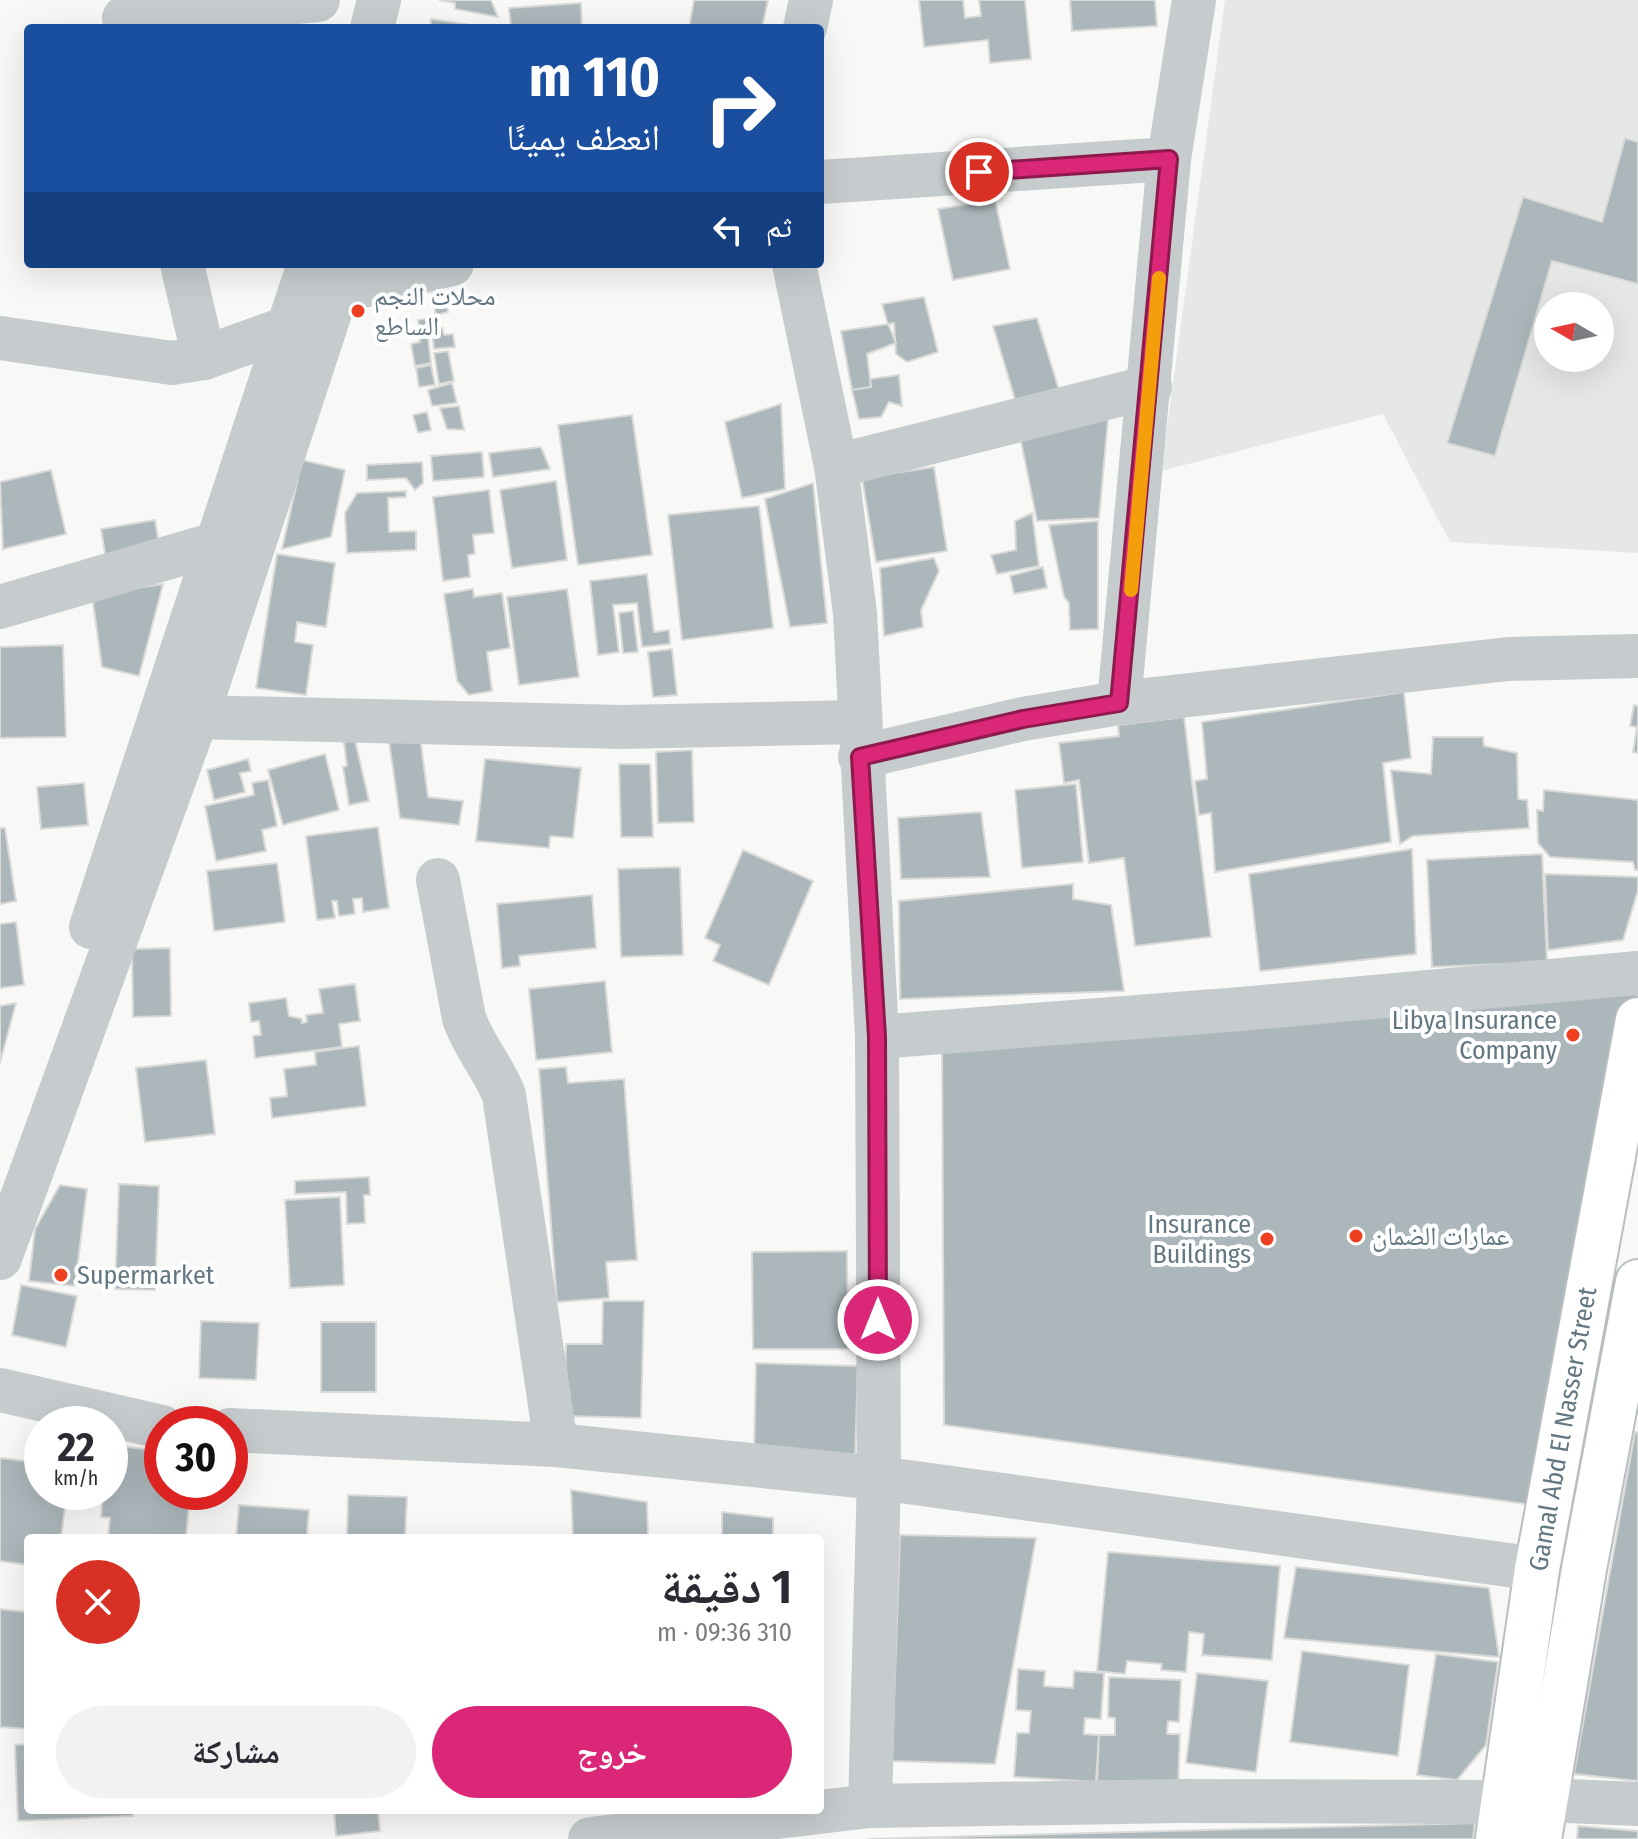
<!DOCTYPE html>
<html lang="ar">
<head>
<meta charset="utf-8">
<style>
	:root { --surface:#fff; --page:#f2f2f3; --text:#2b2b33; --muted:#7c7c81; --accent:#db2777 }
	body { margin:0; font-family:"Fira Sans Condensed","Noto Naskh Arabic",sans-serif; background:var(--page); color:var(--text); direction:rtl; height:100vh; display:flex; flex-direction:column; font-size:30px; white-space:nowrap }
	* { box-sizing:border-box; margin:0 }
	p { font-size:26px; color:var(--muted) }
	.icon { flex:none; width:44px; height:44px; fill:none; stroke:currentColor; stroke-width:2; stroke-linecap:round; stroke-linejoin:round }
	.map { position:relative; flex:1; overflow:hidden; direction:ltr }
	.drawer { position:absolute; left:24px; top:1534px; width:800px; height:280px; display:flex; flex-direction:column; background:var(--surface); border-radius:8px; box-shadow:0 8px 32px #0002; direction:rtl }
	.drawer>* { flex:none }
	.hud { position:absolute; left:24px; top:24px; width:800px; height:244px; border-radius:8px; box-shadow:0 8px 32px #0002; direction:rtl; background:#1a4fa0; color:#fff; overflow:hidden }
	.needle { width:52px; rotate:279deg }
	.tools { position:absolute; left:1534px; top:292px; display:grid; gap:16px }
	.tools a { display:grid; place-items:center; width:80px; height:80px; border-radius:50%; background:var(--surface); box-shadow:0 8px 32px #0002; font-size:40px }
	.speed { position:absolute; left:24px; top:1406px; display:flex; gap:16px; font-size:40px; font-weight:700; text-align:center }
	.speed>* { display:grid; place-content:center; width:104px; height:104px; border-radius:50%; background:var(--surface); box-shadow:0 8px 32px #0002; line-height:1 }
	.speed small { font-size:20px; font-weight:400 }
	.speed .limit { border:12px solid #d22; background:#fff; color:#111 }
	.pin { position:absolute; display:grid; place-items:center; width:68px; height:68px; color:#fff; margin:-34px; border:4px solid #fff; border-radius:50%; box-shadow:0 2px 8px #0007 }
	.me { position:absolute; width:88px; margin:-44px; rotate:0deg; stroke-linejoin:round; filter:drop-shadow(0 0 6px #0008) }
	.turn { display:flex; align-items:center; gap:28px; height:168px; padding:0 32px; font-size:36px }
	.turn .icon { width:104px; height:104px; stroke-width:2.5 }
	.turn b { display:block; font-size:56px; line-height:68px }
	.then { display:flex; align-items:center; height:76px; padding:0 32px; background:#0003; gap:16px; font-size:30px }
	.round { display:grid; place-items:center; flex:none; width:84px; height:84px; border-radius:42px; background:var(--page) }
	.summary { display:flex; align-items:center; justify-content:space-between; height:136px; padding:0 32px }
	h1 { font-size:48px; font-weight:700; line-height:60px }
	.primary-button { display:flex; gap:16px; margin-top:auto; padding:16px 32px }
	.primary-button a { flex:1; height:92px; border-radius:48px; background:var(--accent); color:#fff; font-size:32px; font-weight:700; line-height:92px; text-align:center }
	.primary-button a+a { background:var(--page); color:var(--text) }
	.map>svg:first-child { display:block }
</style>
</head>
<body>
<div class="map">
<svg width="1638" height="1839" viewBox="0 0 1638 1839">
	<rect width="100%" height="100%" fill="#f8f8f6"/>
	<path fill="#e6e8e7" fill-rule="evenodd" d="M1225,0H1638V553L1450,542L1383,414L1161,471ZM1548,306H1600V358H1548Z"/>
	<g fill="#acb7bb" stroke="#dadad8" stroke-width="2">
		<path d="M439,0H491L498,17L455,9V3Z"/>
		<path d="M694,0H768L762,28H689Z"/>
		<path d="M919,0H963L965,18L981,16L979,0H1025L1031,59L990,63L988,40L924,47Z"/>
		<path d="M1070,0H1155L1157,26L1072,31Z"/>
		<path d="M581,3L582,28H511L509,8Z"/>
		<path d="M431,19L491,28H430Z"/>
		<path d="M1625,138L1638,142V284L1552,261L1495,456L1447,443L1523,197L1602,222Z"/>
		<path d="M995,200L1010,269L953,280L938,209Z"/>
		<path d="M443,290L448,312L436,315L431,294Z"/>
		<path d="M924,297L938,352L907,362L896,354L894,323L888,324L882,304Z"/>
		<path d="M435,317L437,327L427,329L431,363L415,366L411,344L420,342L418,320Z"/>
		<path d="M1037,318L1062,400L1018,409L993,326Z"/>
		<path d="M888,324L896,343L867,354L871,387L852,390L841,331Z"/>
		<path d="M442,328L444,335L453,334L455,347L434,349L432,330Z"/>
		<path d="M448,351L454,381L439,384L434,353Z"/>
		<path d="M431,365L435,385L419,387L416,368Z"/>
		<path d="M899,375L902,406L889,402L881,417L859,419L852,390L871,387L870,379Z"/>
		<path d="M452,383L457,403L432,406L428,390Z"/>
		<path d="M781,404L785,489L742,498L725,422Z"/>
		<path d="M459,406L464,430L447,429L440,408Z"/>
		<path d="M1109,409L1099,518L1037,521L1020,436Z"/>
		<path d="M427,412L431,430L418,433L413,415Z"/>
		<path d="M632,415L652,555L578,565L558,425Z"/>
		<path d="M541,447L550,469L493,477L489,453Z"/>
		<path d="M482,452L484,477L433,481L431,456Z"/>
		<path d="M302,460L345,470L331,537L282,549Z"/>
		<path d="M422,462L423,483L415,490L406,478L367,480V465Z"/>
		<path d="M934,467L947,551L876,562L862,478Z"/>
		<path d="M51,470L66,534L3,549L0,482Z"/>
		<path d="M556,481L567,560L512,568L500,490Z"/>
		<path d="M813,483L827,623L790,627L765,499Z"/>
		<path d="M489,490L494,533L473,535L475,554L468,555L470,577L443,581L433,497Z"/>
		<path d="M406,491V497L388,498L389,532L416,531V550L347,553L345,513L357,493Z"/>
		<path d="M759,506L773,628L682,640L668,515Z"/>
		<path d="M1032,513L1039,566L997,574L991,555L1016,550L1015,521Z"/>
		<path d="M155,520L160,550L106,559L101,529Z"/>
		<path d="M1098,521V629L1070,630L1069,603L1064,597L1049,525Z"/>
		<path d="M277,554L335,563L326,627L297,622L295,642L313,645L306,695L256,688Z"/>
		<path d="M934,558L939,571L921,610L923,627L884,636L880,568Z"/>
		<path d="M1043,567L1047,588L1014,594L1010,576Z"/>
		<path d="M647,574L654,632L669,630L670,644L642,647L637,603L613,605L619,652L598,655L590,581Z"/>
		<path d="M163,584L139,676L102,667L92,595Z"/>
		<path d="M473,589L474,597L502,593L510,648L487,652L492,691L469,695L457,681L444,594Z"/>
		<path d="M567,589L579,677L519,685L507,597Z"/>
		<path d="M633,611L638,652L623,653L619,613Z"/>
		<path d="M63,645L66,737L0,738V647Z"/>
		<path d="M672,649L677,695L653,697L648,652Z"/>
		<path d="M1404,692L1411,758L1383,763L1391,842L1215,872L1211,813L1199,815L1195,781L1207,779L1202,722Z"/>
		<path d="M1634,705L1638,706V753L1633,752L1637,727L1630,726Z"/>
		<path d="M1184,717L1211,937L1135,946L1124,858L1089,863L1079,780L1064,783L1059,743L1119,736L1118,725Z"/>
		<path d="M420,737L428,797L463,801L459,825L400,818L389,741Z"/>
		<path d="M1433,737H1483L1484,746L1517,753L1518,799L1527,800L1529,828L1413,836L1400,844L1391,770L1431,774Z"/>
		<path d="M355,740L369,801L349,805L343,767L347,766L344,742Z"/>
		<path d="M692,750L694,822L658,823L656,752Z"/>
		<path d="M325,754L339,810L283,825L268,770Z"/>
		<path d="M248,759L251,771L240,773L245,792L214,800L207,770Z"/>
		<path d="M485,759L581,768L573,838L550,836L549,848L476,841Z"/>
		<path d="M619,764H650L653,837H621Z"/>
		<path d="M268,780L277,826L262,830L266,851L216,861L205,806L254,795L252,783Z"/>
		<path d="M84,783L88,825L41,829L37,787Z"/>
		<path d="M1076,784L1083,862L1022,868L1015,790Z"/>
		<path d="M1544,790L1638,800V870H1635L1633,862L1550,857L1538,843L1537,810L1543,811Z"/>
		<path d="M981,812L990,877L901,879L898,818Z"/>
		<path d="M378,827L389,908L363,912L362,898L353,899L355,914L339,916L337,901H332L335,918L317,920L306,836Z"/>
		<path d="M0,828H5L16,901L0,904Z"/>
		<path d="M1412,849L1416,954L1260,971L1249,874Z"/>
		<path d="M743,850L813,881L769,985L713,961L720,945L705,938Z"/>
		<path d="M1542,854L1547,962L1432,967L1427,860Z"/>
		<path d="M277,863L285,922L214,931L207,871Z"/>
		<path d="M680,867L683,955L621,957L618,869Z"/>
		<path d="M1545,874L1638,877V890L1623,940L1548,950Z"/>
		<path d="M1073,884V899L1111,905L1124,991L900,999L899,901Z"/>
		<path d="M592,895L596,948L519,956L520,966L502,968L497,904Z"/>
		<path d="M16,922L24,985L0,988V924Z"/>
		<path d="M170,948L171,1016L133,1017L132,949Z"/>
		<path d="M605,981L612,1052L536,1060L529,989Z"/>
		<path d="M355,984L360,1021L339,1024L342,1047L255,1058L253,1036L261,1035L259,1021L251,1022L249,1003L286,998L289,1016L302,1019V1023L307,1022L306,1015L323,1013L319,989Z"/>
		<path d="M1638,993L1541,1506L944,1425L942,1052Z"/>
		<path d="M16,1003L0,1063V1006Z"/>
		<path d="M359,1046L366,1106L272,1118L270,1098L287,1096L284,1069L316,1065L315,1052Z"/>
		<path d="M206,1060L215,1134L145,1142L136,1068Z"/>
		<path d="M566,1067L568,1083L624,1079L637,1260L606,1262L609,1298L557,1302L539,1069Z"/>
		<path d="M369,1177L370,1195H364L365,1223L347,1224L346,1192L295,1194V1181Z"/>
		<path d="M119,1184L159,1186L155,1290L115,1289Z"/>
		<path d="M60,1185L87,1189L75,1286L29,1281L35,1229Z"/>
		<path d="M340,1197L344,1285L290,1288L285,1200Z"/>
		<path d="M847,1251L848,1349H753L752,1252Z"/>
		<path d="M21,1285L77,1296L66,1347L12,1335Z"/>
		<path d="M603,1301H644L641,1418L565,1416L566,1344H602Z"/>
		<path d="M201,1321L259,1323L256,1380L199,1378Z"/>
		<rect x="321" y="1322" width="55" height="70"/>
		<path d="M756,1363L858,1366L855,1457L754,1454Z"/>
		<path d="M1635,1432L1638,1433V1781L1574,1774Z"/>
		<path d="M110,1445L162,1451V1492H190L186,1538H108L110,1518L101,1517L103,1492H110Z"/>
		<path d="M0,1458L42,1463V1492H67L61,1538H28V1565L0,1561Z"/>
		<path d="M571,1490L647,1502L648,1538H573Z"/>
		<path d="M348,1495L407,1497L405,1538H347Z"/>
		<path d="M239,1505L309,1510L307,1535L236,1538Z"/>
		<path d="M722,1512L773,1518V1538H722Z"/>
		<path d="M900,1535L1036,1538L995,1764L892,1761Z"/>
		<path d="M1108,1552L1280,1566L1272,1660L1202,1655L1204,1634L1189,1632L1186,1672L1161,1670L1162,1664L1127,1661L1125,1674L1097,1671Z"/>
		<path d="M1296,1567L1489,1588L1499,1657L1284,1638Z"/>
		<path d="M0,1609L28,1612V1729L0,1727Z"/>
		<path d="M1302,1651L1409,1665L1398,1756L1290,1742Z"/>
		<path d="M1436,1654L1498,1662L1486,1745L1457,1780L1417,1775Z"/>
		<path d="M1018,1669L1045,1671L1044,1686L1073,1688L1074,1671L1104,1673L1101,1719L1085,1718L1084,1734L1099,1735L1096,1782L1014,1777L1017,1733H1029L1031,1711L1016,1710Z"/>
		<path d="M1197,1673L1268,1681L1256,1772L1186,1763Z"/>
		<path d="M1109,1677L1181,1680L1179,1722L1168,1721L1167,1734H1180L1178,1789L1097,1785L1099,1735H1115V1718L1108,1717Z"/>
		<path d="M28,1744V1810H132L133,1816L18,1821L15,1745Z"/>
		<path d="M334,1810H378L380,1831L336,1836Z"/>
		<path d="M1475,1823L1473,1839H868Z"/>
		<path d="M1578,1826L1638,1831V1839H1577Z"/>
	</g>
	<g fill="none" stroke-linecap="round" stroke-linejoin="round">
		<defs>
			<g id="major">
				<path d="M1498,1839L1537,1569L1638,1020"/>
				<path d="M1539,1839L1584,1569L1638,1282"/>
			</g>
		</defs>
		<use href="#major" stroke="#b9bec1" stroke-width="48"/>
		<g stroke="#c6cbcd" stroke-width="44">
			<path d="M124,18L318,0"/>
			<path d="M372,28L379,0"/>
			<path d="M805,28L811,0"/>
			<path d="M820,182L1169,159"/>
			<path d="M182,264L204,358"/>
			<path d="M794,264L836,466L855,613L877,1037L879,1478L870,1806"/>
			<path d="M0,338L172,363L204,358L290,327L339,292L452,264"/>
			<path d="M836,466L1150,387"/>
			<path d="M0,607L215,544"/>
			<path d="M1119,703L1169,159L1194,0"/>
			<path d="M197,717L622,727L859,722"/>
			<path d="M860,757L1023,719L1119,703L1508,659L1638,656"/>
			<path d="M438,880L464,1018C474,1047 493,1067 504,1095L556,1445"/>
			<path d="M91,927L309,264"/>
			<path d="M877,1037L1241,1009L1638,973"/>
			<path d="M0,1258L197,717L346,264"/>
			<path d="M0,1390L162,1427"/>
			<path d="M230,1430L556,1445L879,1478L1537,1569"/>
			<path d="M1544,1800L1638,1804"/>
			<path d="M590,1839L870,1806L1180,1801L1503,1802"/>
		</g>
		<use href="#major" stroke="#fff" stroke-width="44"/>
	</g>
	<g fill="none" stroke-linecap="round" stroke-linejoin="round">
		<defs>
			<path id="route" d="M878,1320L877,1037L860,757L1023,719L1119,703L1169,159L979,172"/>
		</defs>
		<use href="#route" stroke="#8e194d" stroke-width="20"/>
		<use href="#route" stroke="#db2777" stroke-width="14"/>
		<path stroke="#f59e0b" stroke-width="14" d="M1131,590L1159,278"/>
	</g>
	<g fill="#ee3f20" stroke="#fff" stroke-width="3">
		<circle cx="358" cy="311" r="8"/>
		<circle cx="1573" cy="1035" r="8"/>
		<circle cx="1356" cy="1236" r="8"/>
		<circle cx="1267" cy="1239" r="8"/>
		<circle cx="61" cy="1275" r="8"/>
	</g>
	<g text-anchor="middle" dominant-baseline="central" stroke-width="8" stroke-linejoin="round" paint-order="stroke">
		<g font-size="26" fill="#627782" stroke="#fff" text-anchor="start">
			<text x="374" y="296">محلات النجم<tspan x="374" dy="30">الساطع</tspan></text>
			<text x="1557" y="1020" text-anchor="end">Libya Insurance<tspan x="1557" dy="30">Company</tspan></text>
			<text x="1251" y="1224" text-anchor="end">Insurance<tspan x="1251" dy="30">Buildings</tspan></text>
			<text x="1372" y="1236">عمارات الضمان</text>
			<text x="77" y="1275">Supermarket</text>
		</g>
		<g font-size="26" fill="#627782" stroke="#fff">
			<text transform="translate(1563 1429) rotate(-80)">Gamal Abd El Nasser Street</text>
		</g>
	</g>
</svg>
<div class="tools">
<a><svg class="needle" viewBox="-14 -14 28 28"><path d="M0-13l5 13h-10z" fill="#e53935"/><path d="M0 13l5-13h-10z" fill="#7c7c81"/></svg></a>
</div>
<div class="speed"><div>22<small>km/h</small></div><div class="limit">30</div></div>
<div class="pin" style="left:979px;top:172px;background:#d93025"><svg class="icon" aria-label="arrive" viewBox="0 0 24 24"><path d="M6 21V4h12l-3 4 3 4H6"/></svg></div>
<svg class="me" style="left:878px;top:1320px" viewBox="-20 -20 40 40"><circle r="17" fill="#db2777" stroke="#fff" stroke-width="3"/><path d="M0-11L8 9 0 5-8 9z" fill="#fff"/></svg>
<div class="hud">
<div class="turn"><svg class="icon" aria-label="right" viewBox="0 0 24 24"><path d="M7 20v-9h11M14 6l5 5-5 5"/></svg><div><b>110 m</b>انعطف يمينًا</div></div>
<div class="then">ثم<svg class="icon" aria-label="left" viewBox="0 0 24 24"><path d="M17 20v-9H6M10 6l-5 5 5 5"/></svg></div>
</div>
<section class="drawer">
<div class="summary"><div><h1>1 دقيقة</h1><p>310 m · 09:36</p></div><a class="round" style="background:#d93025;color:#fff"><svg class="icon" aria-label="close" viewBox="0 0 24 24"><path d="M6 6l12 12M18 6L6 18"/></svg></a></div>
<div class="primary-button"><a>خروج</a><a>مشاركة</a></div>
</section>
</div>
</body>
</html>
